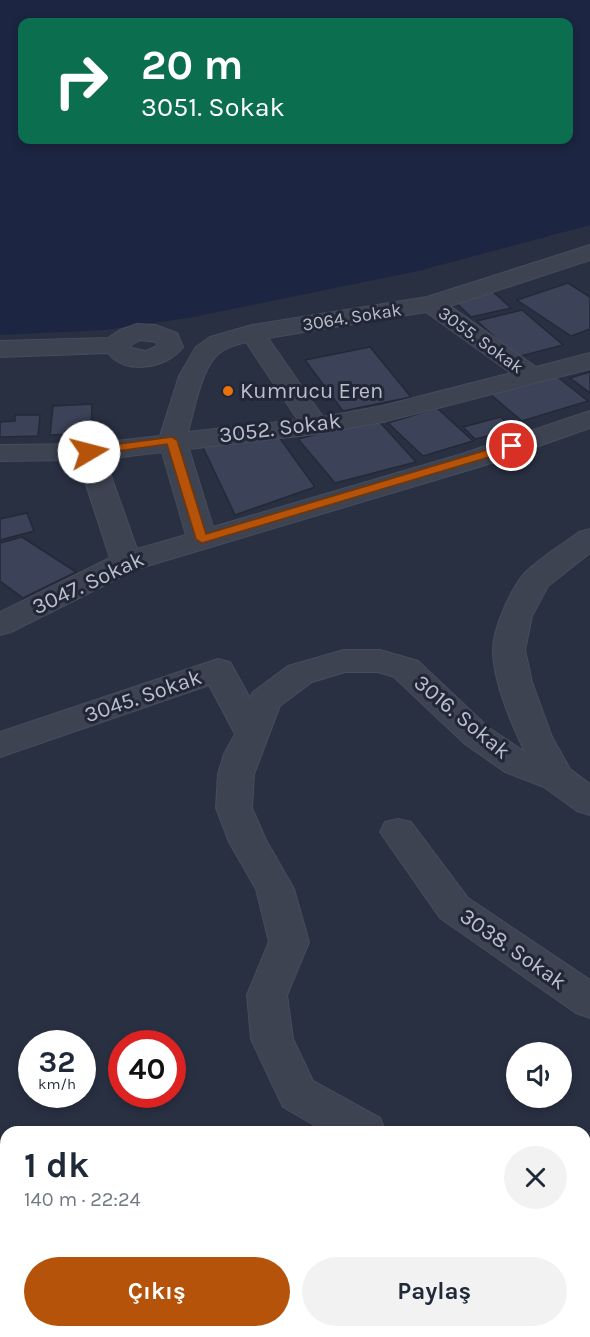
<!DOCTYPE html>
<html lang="tr">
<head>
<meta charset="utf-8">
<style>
	:root { --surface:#fff; --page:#f2f2f3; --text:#1f2937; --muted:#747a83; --accent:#b45309 }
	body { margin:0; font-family:Karla,sans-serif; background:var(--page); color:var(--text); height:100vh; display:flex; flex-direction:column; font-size:22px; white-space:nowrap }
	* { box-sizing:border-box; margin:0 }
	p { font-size:20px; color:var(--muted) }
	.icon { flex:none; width:33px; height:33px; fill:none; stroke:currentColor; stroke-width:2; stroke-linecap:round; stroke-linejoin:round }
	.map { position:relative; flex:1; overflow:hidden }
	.side { position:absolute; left:0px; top:1126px; width:591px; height:212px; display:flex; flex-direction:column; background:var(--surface); border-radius:18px 18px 0 0; box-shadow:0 3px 9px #0003 }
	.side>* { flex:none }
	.guide { position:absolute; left:18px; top:18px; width:555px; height:126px; border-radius:12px; box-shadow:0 3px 9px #0003; background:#0b6e4f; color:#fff; overflow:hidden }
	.buttons { position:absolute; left:506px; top:1042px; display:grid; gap:12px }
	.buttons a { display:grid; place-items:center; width:66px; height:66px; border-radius:50%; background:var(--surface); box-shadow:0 3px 9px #0003; font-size:30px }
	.speed { position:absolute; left:18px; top:1030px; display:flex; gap:12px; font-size:30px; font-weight:700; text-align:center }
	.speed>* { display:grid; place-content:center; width:78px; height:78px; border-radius:50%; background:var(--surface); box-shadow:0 3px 9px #0003; line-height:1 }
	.speed small { font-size:15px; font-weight:400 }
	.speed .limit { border:9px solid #d22; background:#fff; color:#111 }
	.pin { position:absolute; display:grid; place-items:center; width:51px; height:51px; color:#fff; margin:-26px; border:3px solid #fff; border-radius:50%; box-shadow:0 2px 6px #0007 }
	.me { position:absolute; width:66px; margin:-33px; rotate:82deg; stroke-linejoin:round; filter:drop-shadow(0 0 4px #0008) }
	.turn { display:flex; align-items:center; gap:21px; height:126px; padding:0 24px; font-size:27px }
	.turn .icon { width:78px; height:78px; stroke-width:2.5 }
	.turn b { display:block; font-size:42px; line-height:51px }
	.round { display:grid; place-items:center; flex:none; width:63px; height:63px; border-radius:32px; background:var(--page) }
	.head { display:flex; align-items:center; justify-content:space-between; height:102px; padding:0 24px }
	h1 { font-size:36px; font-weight:700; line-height:45px }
	.primary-button { display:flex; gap:12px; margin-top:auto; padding:12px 24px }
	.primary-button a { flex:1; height:69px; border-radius:36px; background:var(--accent); color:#fff; font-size:24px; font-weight:700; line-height:69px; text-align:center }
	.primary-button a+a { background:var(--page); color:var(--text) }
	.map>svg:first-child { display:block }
</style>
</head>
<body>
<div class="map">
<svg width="590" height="1337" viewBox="0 0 590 1337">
	<rect width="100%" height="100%" fill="#293042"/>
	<path fill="#1c2541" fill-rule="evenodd" d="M0,0H590V225L418,271L188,318L105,330L0,335ZM22,22H568V140H22Z"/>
	<g fill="#3c4358" stroke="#24293a" stroke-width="1.5">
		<path d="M568,283L590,297V329L571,336L517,300Z"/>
		<path d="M491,290L511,308L471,317L452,299Z"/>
		<path d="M522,310L563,345L517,357L477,321Z"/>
		<path d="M370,347L411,397L343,411L305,360Z"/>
		<path d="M590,372V393L570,378Z"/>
		<path d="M555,375L588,401L522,421L490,394Z"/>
		<path d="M92,404L91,433L50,435L53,406Z"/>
		<path d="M437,408L473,441L423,456L388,423Z"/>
		<path d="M15,415H40L38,436L0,437V422L15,421Z"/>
		<path d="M501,417L513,430L475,439L463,427Z"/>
		<path d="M377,419L416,462L335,483L298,439Z"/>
		<path d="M279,437L315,487L235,515L200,441Z"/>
		<path d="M27,513L34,531L0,540V519Z"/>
		<path d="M22,537L76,572L23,598L0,581V543Z"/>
	</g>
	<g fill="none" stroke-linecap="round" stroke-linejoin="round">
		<defs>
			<g id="minor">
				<path d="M590,245V260L450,306L536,367L590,353V369L383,422L316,434L189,449L213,527L462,454L590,411V428L482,466L137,569L11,632L0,635V612L110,558L78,460L0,461V445L89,444L160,436L179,376L196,347L210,337L252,325L427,297ZM426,312L511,373L382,406L323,417L268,338ZM246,342L298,420L188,432C194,411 201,372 216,356C224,348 235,345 246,342ZM162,452L186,535L137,549L105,459Z"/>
				<path d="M137,324L155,325L177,333L183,347C168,368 125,376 108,353L0,357V341L108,338L120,330ZM140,340L156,342L157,346L146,351L131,348V345Z"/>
				<path d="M590,529V553L548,586L532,616L525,650L532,682L552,737L570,769L590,784V815L577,811L544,787L505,772L465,744L394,677L378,672H345L312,682L280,706L254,774L252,808L266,840L294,889L309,942L287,995L293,1039L313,1081L380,1118L386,1132H326L283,1107L251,1039L247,995L269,942L256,889L229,842L216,808L218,774L224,754L235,734L209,685L0,757V732L218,659L230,662L250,698L253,692L288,666L344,650H380L418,661L489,728L525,752C512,725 493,680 493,650C493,628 510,591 524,574C539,558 562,545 579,532Z"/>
				<path d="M398,819L411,822L468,898L590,980V1018L576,1013L440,918L380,832L385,822Z"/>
				<rect x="585" y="1165" width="5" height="40"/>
			</g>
		</defs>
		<use href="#minor" stroke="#474c5c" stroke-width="2"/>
		<use href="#minor" fill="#3e4352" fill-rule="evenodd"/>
	</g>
	<path fill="#b45309" stroke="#753606" stroke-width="1.5" d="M172,437L177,440L206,534L507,444H516L517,446L516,449L202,543L196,539L167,444L89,455L83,452L89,448Z"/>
	<circle fill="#e8710a" stroke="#222738" stroke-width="2" cx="228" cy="391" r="6"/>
	<g text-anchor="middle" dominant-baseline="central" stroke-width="6" stroke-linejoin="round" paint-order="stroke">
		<g font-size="18" fill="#bbbfcc" stroke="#222738">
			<text transform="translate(352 317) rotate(-9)">3064. Sokak</text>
			<text transform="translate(481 340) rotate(36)">3055. Sokak</text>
		</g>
		<g font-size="22" fill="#bbbfcc" stroke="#222738" text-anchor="start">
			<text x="240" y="391">Kumrucu Eren</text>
		</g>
		<g font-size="22" fill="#bbbfcc" stroke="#222738">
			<text transform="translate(280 428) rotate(-7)">3052. Sokak</text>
			<text transform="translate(88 583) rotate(-25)">3047. Sokak</text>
			<text transform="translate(143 696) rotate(-19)">3045. Sokak</text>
			<text transform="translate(462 717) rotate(40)">3016. Sokak</text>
			<text transform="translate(513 949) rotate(35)">3038. Sokak</text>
		</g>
	</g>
</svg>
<div class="buttons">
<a><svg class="icon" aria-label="sound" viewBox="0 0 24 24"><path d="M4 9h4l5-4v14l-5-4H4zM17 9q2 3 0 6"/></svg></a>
</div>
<div class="speed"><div>32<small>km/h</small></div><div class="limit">40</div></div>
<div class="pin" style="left:512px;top:446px;background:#d93025"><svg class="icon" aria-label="arrive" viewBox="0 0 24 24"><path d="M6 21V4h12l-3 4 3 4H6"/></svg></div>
<svg class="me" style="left:89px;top:452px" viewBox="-20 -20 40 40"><circle r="19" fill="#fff"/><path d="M0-13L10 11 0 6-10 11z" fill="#b45309"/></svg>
<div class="guide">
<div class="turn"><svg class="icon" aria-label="right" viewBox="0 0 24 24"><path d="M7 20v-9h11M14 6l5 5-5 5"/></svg><div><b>20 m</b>3051. Sokak</div></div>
</div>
<section class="side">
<div class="head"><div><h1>1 dk</h1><p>140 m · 22:24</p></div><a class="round"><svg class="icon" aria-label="close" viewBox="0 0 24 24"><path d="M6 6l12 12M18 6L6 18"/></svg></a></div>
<div class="primary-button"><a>Çıkış</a><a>Paylaş</a></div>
</section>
</div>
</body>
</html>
